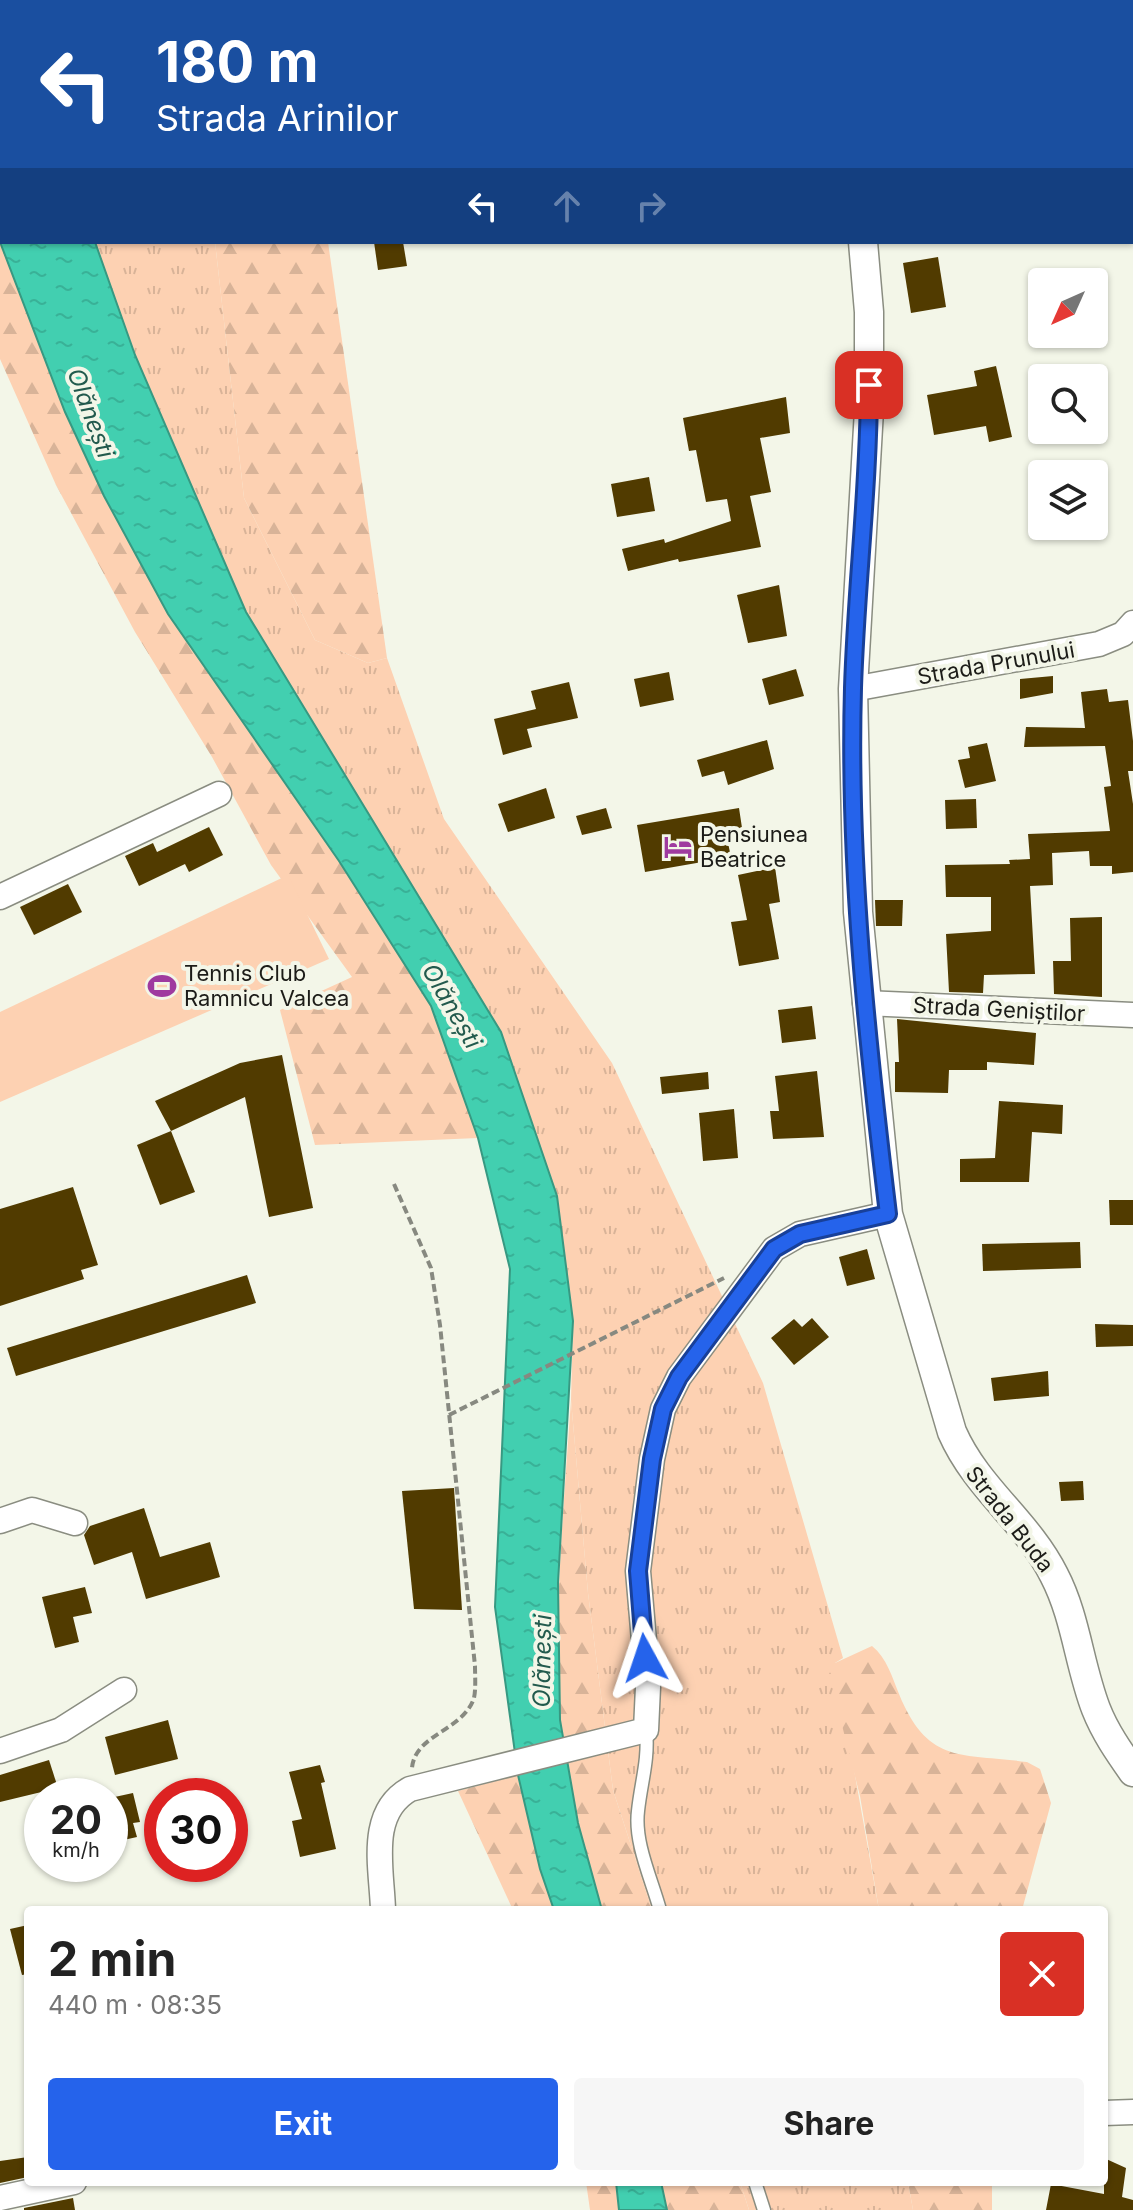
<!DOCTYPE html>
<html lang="en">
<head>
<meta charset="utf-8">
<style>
	:root { --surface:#fff; --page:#f6f6f6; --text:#222; --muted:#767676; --accent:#2563eb }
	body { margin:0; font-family:Inter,sans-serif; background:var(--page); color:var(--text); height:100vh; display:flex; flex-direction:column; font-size:30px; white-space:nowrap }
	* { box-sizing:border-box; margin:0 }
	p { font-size:26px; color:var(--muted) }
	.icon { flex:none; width:44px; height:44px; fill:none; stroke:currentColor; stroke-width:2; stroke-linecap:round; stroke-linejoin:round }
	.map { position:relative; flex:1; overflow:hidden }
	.drawer { position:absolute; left:24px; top:1906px; width:1084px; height:280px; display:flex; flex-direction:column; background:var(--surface); border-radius:8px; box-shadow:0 2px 6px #0004 }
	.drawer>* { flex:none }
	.banner { position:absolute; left:0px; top:0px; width:1134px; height:244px; box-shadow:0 2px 6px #0004; background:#1a4fa0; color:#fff; overflow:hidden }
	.needle { width:52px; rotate:225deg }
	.buttons { position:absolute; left:1028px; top:268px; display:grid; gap:16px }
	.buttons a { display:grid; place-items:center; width:80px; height:80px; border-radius:8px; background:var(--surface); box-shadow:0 2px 6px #0004; font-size:40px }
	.speed { position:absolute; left:24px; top:1778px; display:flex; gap:16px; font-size:40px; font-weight:700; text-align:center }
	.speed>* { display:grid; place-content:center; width:104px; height:104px; border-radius:50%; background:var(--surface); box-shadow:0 2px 6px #0004; line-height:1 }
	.speed small { font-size:20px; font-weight:400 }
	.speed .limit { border:12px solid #d22; background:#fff; color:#111 }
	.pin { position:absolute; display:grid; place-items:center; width:68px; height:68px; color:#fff; margin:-34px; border-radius:16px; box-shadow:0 4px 12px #0006 }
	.me { position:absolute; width:88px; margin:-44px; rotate:355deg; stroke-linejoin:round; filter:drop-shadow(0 0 6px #0008) }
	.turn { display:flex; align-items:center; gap:28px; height:168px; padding:0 24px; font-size:36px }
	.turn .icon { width:104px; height:104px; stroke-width:2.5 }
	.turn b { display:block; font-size:56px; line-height:68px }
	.lanes { display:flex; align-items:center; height:76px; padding:0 24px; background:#0003; justify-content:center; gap:40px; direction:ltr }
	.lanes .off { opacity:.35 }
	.round { display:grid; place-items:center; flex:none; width:84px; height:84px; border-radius:8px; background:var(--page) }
	.head { display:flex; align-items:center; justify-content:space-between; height:136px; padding:0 24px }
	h1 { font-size:48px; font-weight:700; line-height:60px }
	.action { display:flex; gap:16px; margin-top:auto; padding:16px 24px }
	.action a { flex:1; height:92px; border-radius:8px; background:var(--accent); color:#fff; font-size:32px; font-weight:700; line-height:92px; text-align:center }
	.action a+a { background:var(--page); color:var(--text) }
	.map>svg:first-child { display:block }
</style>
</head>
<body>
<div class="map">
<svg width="1133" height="2210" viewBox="0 0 1133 2210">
	<defs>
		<pattern id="grass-tufts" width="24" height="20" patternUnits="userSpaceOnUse" patternTransform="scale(2)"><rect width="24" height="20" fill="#fdd1b2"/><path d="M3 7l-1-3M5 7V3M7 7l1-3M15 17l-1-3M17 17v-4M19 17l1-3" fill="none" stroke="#d8b398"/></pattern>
		<pattern id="forest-firs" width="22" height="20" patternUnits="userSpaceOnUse" patternTransform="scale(2)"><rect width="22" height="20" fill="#fdd1b2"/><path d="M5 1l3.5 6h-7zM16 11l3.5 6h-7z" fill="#d8b398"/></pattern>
		<pattern id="water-ripples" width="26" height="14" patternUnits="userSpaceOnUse" patternTransform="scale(2)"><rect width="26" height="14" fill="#42cfb0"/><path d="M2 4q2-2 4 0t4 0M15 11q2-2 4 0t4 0" fill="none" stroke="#39b197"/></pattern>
	</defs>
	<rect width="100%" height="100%" fill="#f3f6e8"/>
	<g fill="url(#grass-tufts)">
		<path d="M23,0H719V2H24Z"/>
		<path d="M95,242H215L244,498L315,640L368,663L387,658L444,819L612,1063L763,1383L843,1658L835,1663L879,1910H652L613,1790L588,1593L571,1400L573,1321L557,1196L501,1032L246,612L135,355Z"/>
		<path d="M740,2182H908L913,2210H749Z"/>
	</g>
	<g fill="url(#forest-firs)">
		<path d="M0,242L65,412L104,496L168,614L339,861L431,1006L478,1138L315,1145L280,1010L352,977L271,865L212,757L135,632L56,485L0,359Z"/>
		<path d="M215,242H328L387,658L368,663L315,640L244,498Z"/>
		<path d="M571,1400L588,1593L613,1790L652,1910H602C585,1848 565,1783 560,1719C553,1612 564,1506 571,1400Z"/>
		<path d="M872,1646C887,1658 892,1677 899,1694C928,1765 961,1753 1027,1762L1040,1769L1051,1803L1022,1910H879L860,1796L829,1674L835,1663Z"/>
		<path d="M518,1775L540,1869L554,1910H513L458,1791Z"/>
		<path d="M586,2182H616L619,2210H590Z"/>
		<path d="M661,2182H740L749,2210H667Z"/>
		<path d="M908,2182H992V2210H913Z"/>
	</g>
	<path fill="#fdd1b2" d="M288,875L329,959L0,1102V1012Z"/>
	<g fill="url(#water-ripples)" stroke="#379982" stroke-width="2">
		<path d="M0,0L24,2H2V242H95L135,355L246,612L501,1032L557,1196L573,1321L558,1583L560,1720L578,1823L602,1910H554L540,1869L518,1775L495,1607L510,1269L478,1138L431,1006L339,861L168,614L104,496L65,412L0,242Z"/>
		<path d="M616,2182H661L667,2210H619Z"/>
	</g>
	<g fill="#513b00">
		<path d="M374,242H403L407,266L378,270Z"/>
		<path d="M938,257L946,307L911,313L903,263Z"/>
		<path d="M996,366L1012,437L989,442L986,426L934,435L927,395L977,386L974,371Z"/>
		<path d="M786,397L790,433L760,438L771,492L750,496L761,547L679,562L678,559L628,571L622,549L664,539L665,543L731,521L727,499L706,502L696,450L689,451L683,418Z"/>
		<path d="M649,477L655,511L617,517L611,484Z"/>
		<path d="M779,585L787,636L748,643L737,595Z"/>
		<path d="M796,669L804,696L769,705L762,679Z"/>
		<path d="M669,672L674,700L640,707L634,679Z"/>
		<path d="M1053,676V693L1020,699V679Z"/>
		<path d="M569,682L578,718L527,729L532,747L503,755L494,719L536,709L531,691Z"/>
		<path d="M1107,689L1109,702L1128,700L1133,741V771H1128L1133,804V872L1112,874V866H1090L1089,851L1052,853L1053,885L1030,886L1035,974L984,975L983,993L949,992L946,934L991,931V897H946L945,865L1010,864L1009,860L1030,859L1028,834L1110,831L1104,787L1111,786L1105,746L1024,747L1026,727L1085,728L1081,692Z"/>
		<path d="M767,740L774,769L728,785L724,771L702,777L697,760Z"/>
		<path d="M987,743L996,781L965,788L958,760L970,758L968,747Z"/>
		<path d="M546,788L555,818L508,832L498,804Z"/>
		<path d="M976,799L977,828L946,829L945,800Z"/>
		<path d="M606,808L612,828L582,835L576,816Z"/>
		<path d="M739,808L744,841L728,843L731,857L645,872L637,825Z"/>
		<path d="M209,827L223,855L189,872L185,864L139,886L125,856L153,843L157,852Z"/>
		<path d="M775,867L780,902L769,904L779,959L739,966L731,922L747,920L738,875Z"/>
		<path d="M68,884L82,912L34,935L20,907Z"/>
		<path d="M875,900H903L902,926H876Z"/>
		<path d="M1102,917V997L1054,994L1053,961H1071L1070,918Z"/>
		<path d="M812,1006L816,1039L782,1043L778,1010Z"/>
		<path d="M897,1019L1036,1033L1034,1065L987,1062V1070H949L948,1093L895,1092V1062H899Z"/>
		<path d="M282,1055L313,1208L269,1217L245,1097L171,1131L155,1101L240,1063Z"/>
		<path d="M817,1071L824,1137L773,1139L770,1111H779L775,1076Z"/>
		<path d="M708,1072L709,1089L662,1094L660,1077Z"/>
		<path d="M999,1101L1063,1105L1062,1134L1032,1132L1029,1182H960V1159L995,1158Z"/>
		<path d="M734,1109L738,1158L703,1161L699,1113Z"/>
		<path d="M171,1131L195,1192L160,1205L137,1145Z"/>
		<path d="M73,1187L98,1265L81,1270L84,1279L0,1306V1209Z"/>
		<path d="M1109,1200H1133V1225H1110Z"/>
		<path d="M1080,1242L1081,1268L983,1271L982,1244Z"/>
		<path d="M867,1249L875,1279L847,1286L839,1257Z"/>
		<path d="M247,1275L256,1303L16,1376L7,1348Z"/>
		<path d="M812,1318L829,1337L794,1365L771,1338L794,1319L802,1327Z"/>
		<path d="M1095,1324L1133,1325V1346L1096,1347Z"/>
		<path d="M1048,1371L1049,1396L994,1401L991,1378Z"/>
		<path d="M1083,1481L1084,1500L1061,1501L1059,1482Z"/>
		<path d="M454,1488L462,1610L414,1609L402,1491Z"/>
		<path d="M144,1508L160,1557L210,1542L220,1577L146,1599L132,1552L94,1565L84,1535L90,1526Z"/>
		<path d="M85,1587L92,1613L73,1617L79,1642L55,1648L42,1597Z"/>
		<path d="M168,1720L178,1759L115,1775L105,1737Z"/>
		<path d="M49,1760L58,1788L0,1802V1775Z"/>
		<path d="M320,1765L325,1782L321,1783L336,1849L300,1857L292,1821L302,1819L289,1772Z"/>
		<path d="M133,1793L140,1822L133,1823L137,1837L110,1843V1798Z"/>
		<path d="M28,1925V1974L22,1975L10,1929Z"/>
		<path d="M28,2157V2177L0,2183V2161Z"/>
		<path d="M1104,2158L1126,2168L1122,2197L1133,2200V2210H1046L1051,2184L1104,2194Z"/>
		<path d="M73,2198L75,2210H24V2208Z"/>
	</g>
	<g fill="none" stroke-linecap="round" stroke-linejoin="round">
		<defs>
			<g id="service">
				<path d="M646,1730C649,1760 641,1782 638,1811C634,1843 652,1880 660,1910"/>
				<path d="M755,2182L764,2210"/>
			</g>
			<g id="minor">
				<path d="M853,689L1099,644L1123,634L1133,623"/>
				<path d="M0,897L219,794"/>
				<path d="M865,1003L1133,1015"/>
				<path d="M0,1521L32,1510L75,1523"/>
				<path d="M0,1751L61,1730L124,1690"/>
				<path d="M383,1910C382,1869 367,1813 410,1789L646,1730L648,1687L638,1571L652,1459L663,1409L679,1377L774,1249L800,1234L888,1214"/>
				<path d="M1104,2113L1133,2112"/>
				<path d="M0,2198L74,2182"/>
			</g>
			<g id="tertiary">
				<path d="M790,0V2"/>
				<path d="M863,242L869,312V410L853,689L858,912L888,1214L952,1432C977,1489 1027,1521 1054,1575C1076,1617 1079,1665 1096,1709C1105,1732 1119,1752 1133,1772"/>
			</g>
		</defs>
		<use href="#service" stroke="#8a8d81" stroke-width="15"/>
		<use href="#minor" stroke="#8a8d81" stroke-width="27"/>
		<use href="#tertiary" stroke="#8a8d81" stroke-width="31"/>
		<g stroke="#878980" stroke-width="4" stroke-dasharray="8 4" stroke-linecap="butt">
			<path d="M394,1184L431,1268L440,1325L475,1666C475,1675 476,1689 474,1698C463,1731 415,1734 412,1768"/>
			<path d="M449,1415L724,1278"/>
		</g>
		<use href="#service" stroke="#fff" stroke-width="12"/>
		<use href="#minor" stroke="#fff" stroke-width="24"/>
		<use href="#tertiary" stroke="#fff" stroke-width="28"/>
	</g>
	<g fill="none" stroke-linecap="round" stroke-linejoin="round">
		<defs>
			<path id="route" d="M645,1658L638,1571L652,1459L663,1409L679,1377L774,1249L800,1234L888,1214C867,1040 848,864 853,688C856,587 869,486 869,385"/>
		</defs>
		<use href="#route" stroke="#184099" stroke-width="20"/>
		<use href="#route" stroke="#2563eb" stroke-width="14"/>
	</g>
	<defs>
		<symbol id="hotel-bare" viewBox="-9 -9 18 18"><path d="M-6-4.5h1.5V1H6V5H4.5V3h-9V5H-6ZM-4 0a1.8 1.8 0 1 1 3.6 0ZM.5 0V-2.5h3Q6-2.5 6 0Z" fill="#9f3a9f" stroke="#f3f6e8" stroke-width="2.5" paint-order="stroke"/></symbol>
		<symbol id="stadium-bare" viewBox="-9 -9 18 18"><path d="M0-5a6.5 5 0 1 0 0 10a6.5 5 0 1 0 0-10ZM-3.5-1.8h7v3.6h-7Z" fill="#9f3a9f" stroke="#f3f6e8" stroke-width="2.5" paint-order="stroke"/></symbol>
	</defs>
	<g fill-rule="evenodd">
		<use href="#hotel-bare" x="658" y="827" width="40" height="40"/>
		<use href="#stadium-bare" x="142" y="966" width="40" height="40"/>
	</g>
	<g text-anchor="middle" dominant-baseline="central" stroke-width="8" stroke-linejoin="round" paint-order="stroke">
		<g font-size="22" fill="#1c1c18" stroke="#f3f6e8">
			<text transform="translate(996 663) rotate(-10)">Strada Prunului</text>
			<text transform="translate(999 1009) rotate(3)">Strada Geniștilor</text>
			<text transform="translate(1010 1519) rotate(52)">Strada Buda</text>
		</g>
		<g font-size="22" fill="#1c1c18" stroke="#f3f6e8" text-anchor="start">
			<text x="700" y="834">Pensiunea<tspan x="700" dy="25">Beatrice</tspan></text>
			<text x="184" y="973">Tennis Club<tspan x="184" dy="25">Ramnicu Valcea</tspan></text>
		</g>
		<g font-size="24" font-style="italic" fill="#225a4d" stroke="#f3f6e8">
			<text transform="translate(91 413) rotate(70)">Olănești</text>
			<text transform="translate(452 1006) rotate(60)">Olănești</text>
			<text transform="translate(542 1661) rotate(-89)">Olănești</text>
		</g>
	</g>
</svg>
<div class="buttons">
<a><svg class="needle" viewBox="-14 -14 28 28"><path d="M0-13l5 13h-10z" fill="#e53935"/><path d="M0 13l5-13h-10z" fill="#767676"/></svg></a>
<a><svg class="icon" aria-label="search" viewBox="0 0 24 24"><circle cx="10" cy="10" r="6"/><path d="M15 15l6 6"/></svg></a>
<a><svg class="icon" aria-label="layers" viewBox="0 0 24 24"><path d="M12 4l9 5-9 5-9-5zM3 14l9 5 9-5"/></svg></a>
</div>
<div class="speed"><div>20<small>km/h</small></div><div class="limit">30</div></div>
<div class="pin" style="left:869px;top:385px;background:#d93025"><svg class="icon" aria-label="arrive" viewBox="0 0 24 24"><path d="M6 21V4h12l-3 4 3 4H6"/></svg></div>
<svg class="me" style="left:645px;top:1658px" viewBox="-20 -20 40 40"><path d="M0-17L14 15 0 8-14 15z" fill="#2563eb" stroke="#fff" stroke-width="4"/></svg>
<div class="banner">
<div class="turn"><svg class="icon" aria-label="left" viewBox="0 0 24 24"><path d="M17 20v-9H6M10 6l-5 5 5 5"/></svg><div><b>180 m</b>Strada Arinilor</div></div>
<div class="lanes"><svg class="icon" aria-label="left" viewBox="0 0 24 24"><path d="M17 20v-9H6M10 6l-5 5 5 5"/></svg><svg class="icon off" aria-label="ahead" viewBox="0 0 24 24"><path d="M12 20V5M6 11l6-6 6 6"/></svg><svg class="icon off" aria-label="right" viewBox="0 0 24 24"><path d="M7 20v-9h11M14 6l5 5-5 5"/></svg></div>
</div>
<section class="drawer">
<div class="head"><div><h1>2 min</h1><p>440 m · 08:35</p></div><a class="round" style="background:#d93025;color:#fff"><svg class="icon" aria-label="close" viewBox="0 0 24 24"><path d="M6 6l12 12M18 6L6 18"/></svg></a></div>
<div class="action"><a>Exit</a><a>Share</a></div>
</section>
</div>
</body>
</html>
